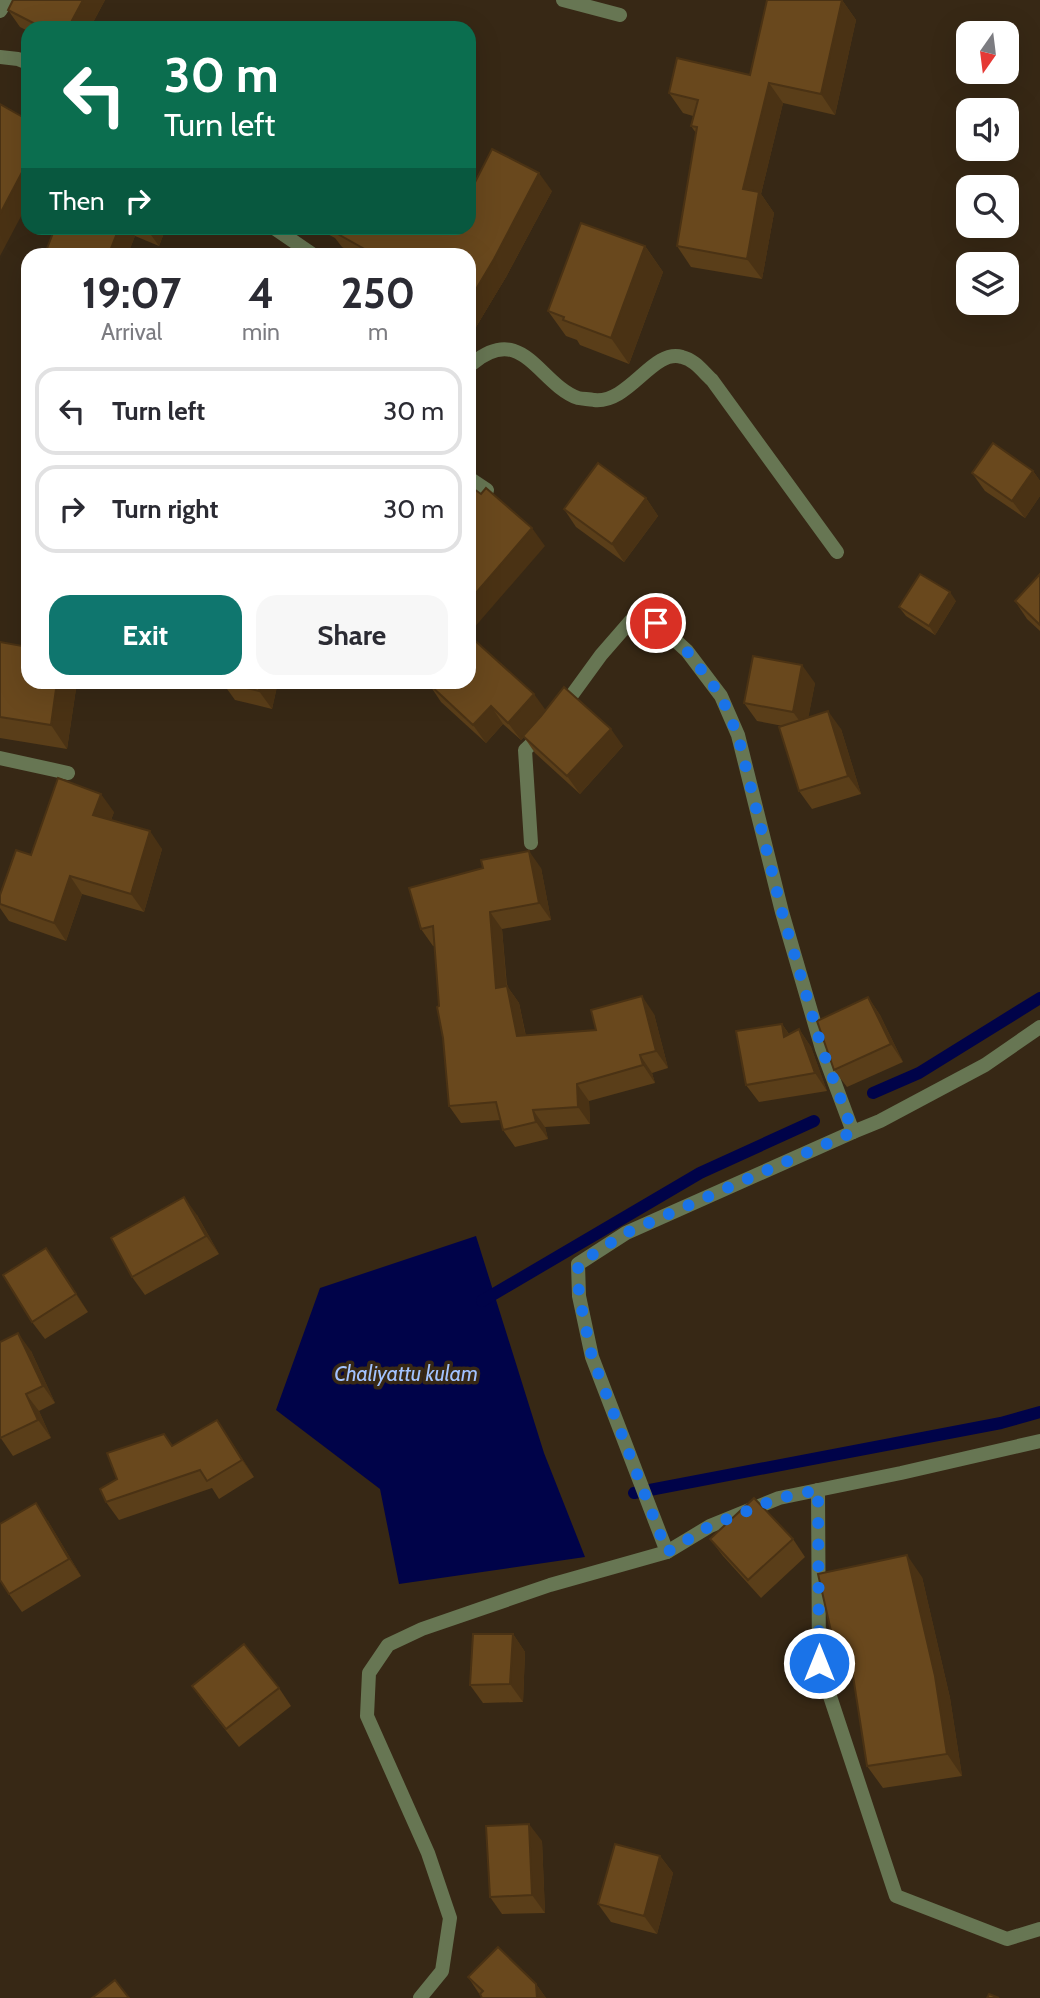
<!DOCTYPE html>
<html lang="en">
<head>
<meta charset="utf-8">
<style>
	:root { --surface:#fff; --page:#f7f7f7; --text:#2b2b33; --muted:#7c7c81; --line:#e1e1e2; --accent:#0f766e }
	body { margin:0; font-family:Cabin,sans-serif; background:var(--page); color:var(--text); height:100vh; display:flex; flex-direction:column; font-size:26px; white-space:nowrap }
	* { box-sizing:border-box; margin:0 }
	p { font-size:23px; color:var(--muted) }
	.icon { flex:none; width:38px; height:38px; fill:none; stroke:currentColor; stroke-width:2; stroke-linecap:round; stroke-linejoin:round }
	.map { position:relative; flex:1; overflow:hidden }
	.drawer { position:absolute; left:21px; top:248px; width:455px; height:441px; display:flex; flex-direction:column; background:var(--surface); border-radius:21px; box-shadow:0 7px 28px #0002 }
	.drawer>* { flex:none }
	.hud { position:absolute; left:21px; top:21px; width:455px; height:214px; border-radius:21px; box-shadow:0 7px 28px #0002; background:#0b6e4f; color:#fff; overflow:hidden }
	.needle { width:46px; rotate:194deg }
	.buttons { position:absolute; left:956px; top:21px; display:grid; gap:14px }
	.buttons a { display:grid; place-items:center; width:63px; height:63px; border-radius:14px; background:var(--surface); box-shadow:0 7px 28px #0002; font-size:35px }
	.pin { position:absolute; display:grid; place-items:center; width:60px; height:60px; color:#fff; margin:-30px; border:4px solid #fff; border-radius:50%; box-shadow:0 2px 7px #0007 }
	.me { position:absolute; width:77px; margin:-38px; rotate:0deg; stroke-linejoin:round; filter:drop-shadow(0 0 5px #0008) }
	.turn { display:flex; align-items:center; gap:24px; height:147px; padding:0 28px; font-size:32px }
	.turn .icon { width:91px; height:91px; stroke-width:2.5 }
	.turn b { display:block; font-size:49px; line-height:60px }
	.then { display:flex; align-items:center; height:66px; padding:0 28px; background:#0003; gap:14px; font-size:26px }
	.eta { display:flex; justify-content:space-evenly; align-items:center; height:119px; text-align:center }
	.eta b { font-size:42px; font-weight:700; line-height:49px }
	.primary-button { display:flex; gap:14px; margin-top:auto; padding:14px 28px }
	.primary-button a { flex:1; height:80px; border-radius:21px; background:var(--accent); color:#fff; font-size:28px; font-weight:700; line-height:80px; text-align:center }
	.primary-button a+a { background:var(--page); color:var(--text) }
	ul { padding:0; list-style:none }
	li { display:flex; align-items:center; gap:21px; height:88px; margin:0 14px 10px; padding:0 14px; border:4px solid var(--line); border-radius:21px }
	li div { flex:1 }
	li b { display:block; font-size:26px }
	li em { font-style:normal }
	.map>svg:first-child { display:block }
</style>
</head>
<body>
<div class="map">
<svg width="1040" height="1998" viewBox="0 0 1040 1998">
	<rect width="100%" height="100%" fill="#372815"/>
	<path fill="#000349" d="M476,1236L544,1453L585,1557L399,1584L380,1489L276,1410L320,1288Z"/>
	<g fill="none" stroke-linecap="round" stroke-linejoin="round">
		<g stroke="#000349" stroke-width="12">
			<path d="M873,1093L919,1073L1040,998"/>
			<path d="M482,1301L700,1173L814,1121"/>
			<path d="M634,1493L1001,1423L1040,1412"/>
		</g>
		<g stroke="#677653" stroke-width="14">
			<path d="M563,0L620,15"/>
			<path d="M0,11L7,0"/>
			<path d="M0,57L18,59L28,63"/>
			<path d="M274,228L315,256"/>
			<path d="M473,363C523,322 539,384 578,398C583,399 589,399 594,400C629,404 653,348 682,357C695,360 703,372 712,380L837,552"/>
			<path d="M469,478L487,490L469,513"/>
			<path d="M561,710L601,655L641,609L687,651L721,696L738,735L782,912L822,1049L853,1132L880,1121L985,1065L1040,1027"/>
			<path d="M0,758L68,773"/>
			<path d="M531,843L525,750L542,734"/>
			<path d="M818,1490L819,1663L896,1896L1007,1939L1040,1929"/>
			<path d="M667,1552L592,1357L579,1296L578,1264L626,1233L853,1132"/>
			<path d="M420,1998L442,1971L450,1918L428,1853L367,1716L369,1673L388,1645L422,1629L550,1585L667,1552L710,1526L779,1498L901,1473L1040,1441"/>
		</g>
	</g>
	<g fill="#5a3e19">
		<path d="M13,0H105L90,28H28V31L20,27L8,10Z"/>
		<path d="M842,0L856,20L835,115L783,103L761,194L774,213L762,279L691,267L677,246L696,133L691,126L693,116L683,113L669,93L750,75Z"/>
		<path d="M552,191L506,277L470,337L469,336V256H357L342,247L335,238L316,228H469Z"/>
		<path d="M55,228H166L159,246L135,236L127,256H44Z"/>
		<path d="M645,246L663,272L629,364L580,345L577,340L566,336L548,311Z"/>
		<path d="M1033,471L1040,481V496L1025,518L985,491L972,473Z"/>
		<path d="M646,498L658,516L624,562L576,527L564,509Z"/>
		<path d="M1040,574V631L1027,619L1015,601Z"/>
		<path d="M956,601L935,635L906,616L899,607Z"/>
		<path d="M0,642L28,682H77L67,749L0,738Z"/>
		<path d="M222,682H278L272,709L235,700Z"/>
		<path d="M815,683L808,718L841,729L861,794L812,809L799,791L783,726L757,721L744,703Z"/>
		<path d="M429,684L545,710L623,746L580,794L535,753L524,737L521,740L503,724L486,743L441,702Z"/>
		<path d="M114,812L111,820L162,849L144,912L82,894L66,941L9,921L0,908V895L31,855Z"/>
		<path d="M541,868L551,920L502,929L507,986L519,1003L526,1036L596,1030L654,1014L668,1068L652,1073L655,1083L589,1101L590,1124L545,1127L548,1139L515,1147L503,1130L501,1120L461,1123L449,1106L435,946H433L421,929Z"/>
		<path d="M868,997L880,1015L903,1062L847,1087L834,1070Z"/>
		<path d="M782,1024L789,1034L799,1029L811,1047L827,1091L759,1102L746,1085Z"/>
		<path d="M197,1215L219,1254L145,1295L132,1277Z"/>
		<path d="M46,1248L88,1312L45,1339L32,1322Z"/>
		<path d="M31,1351L55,1403L39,1411L51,1438L13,1456L0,1437Z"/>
		<path d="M217,1420L254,1477L219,1499L212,1488L119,1520L106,1502L164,1434L173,1446Z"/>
		<path d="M48,1521L81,1576L22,1612L9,1594Z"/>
		<path d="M710,1539H793L805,1557L761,1598L723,1556Z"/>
		<path d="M922,1577L950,1698L962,1776L883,1788L867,1766L853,1675H851L836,1653Z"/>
		<path d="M513,1634L525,1652L523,1702L483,1703L470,1685Z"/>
		<path d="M192,1686L279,1688L291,1706L239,1747L204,1703Z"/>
		<path d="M542,1841L545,1913L502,1914L490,1897Z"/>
		<path d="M660,1856L673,1873L657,1934L611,1922L598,1904Z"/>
		<path d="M468,1977L536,1984L546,1998H482Z"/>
	</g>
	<g fill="#4a3214">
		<path d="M83,0H105L90,28H68Z"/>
		<path d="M842,0L856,20L835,115L821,94Z"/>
		<path d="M769,83L783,103L761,194L774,213L762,279L747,259L743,189Z"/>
		<path d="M28,161V203L0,256V214Z"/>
		<path d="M539,173L552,191L506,277L470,337L469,335V301Z"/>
		<path d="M119,228H129L135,236L127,256H108Z"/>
		<path d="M146,228H166L159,246Z"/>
		<path d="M645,246L663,272L629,364L611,338Z"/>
		<path d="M1033,471L1040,481V496L1025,518L1012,501Z"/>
		<path d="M646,498L658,516L624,562L612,544Z"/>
		<path d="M532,528L545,546L473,629L469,624V601Z"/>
		<path d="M950,592L956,601L935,635L929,626Z"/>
		<path d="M802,665L815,683L806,730L793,712Z"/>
		<path d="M57,682H77L67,749L51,725Z"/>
		<path d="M261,682H278L272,709L259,691Z"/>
		<path d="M534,694L547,712L521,740L508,723Z"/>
		<path d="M491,706L503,724L486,743L473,725Z"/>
		<path d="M828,711L841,729L861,794L848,776Z"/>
		<path d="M611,729L623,746L580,794L567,776Z"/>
		<path d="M101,794L114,812L106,833L93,815Z"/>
		<path d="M150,831L162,849L144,912L131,894Z"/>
		<path d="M529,851L541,868L551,920L539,903Z"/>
		<path d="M70,876L82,894L66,941L54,923Z"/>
		<path d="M490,912L502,929L508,1005L496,988Z"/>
		<path d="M507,986L519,1003L529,1053L517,1036Z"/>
		<path d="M642,996L654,1014L668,1068L656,1051Z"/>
		<path d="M868,997L880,1015L903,1062L891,1044Z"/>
		<path d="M782,1024L794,1042L784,1037Z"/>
		<path d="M799,1029L811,1047L827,1091L815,1073Z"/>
		<path d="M640,1055L652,1073L655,1083L643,1065Z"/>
		<path d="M577,1084L589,1101L590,1124L578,1107Z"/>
		<path d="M533,1110L545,1127L548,1139L536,1122Z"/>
		<path d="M184,1197L197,1215L219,1254L206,1236Z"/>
		<path d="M46,1248L59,1266L88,1312L76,1294Z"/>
		<path d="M18,1333L31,1351L55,1403L43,1386Z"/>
		<path d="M26,1394L39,1411L51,1438L38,1420Z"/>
		<path d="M217,1420L229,1438L254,1477L242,1460Z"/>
		<path d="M36,1503L48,1521L81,1576L69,1559Z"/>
		<path d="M907,1555L922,1577L950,1698L962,1776L947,1754Z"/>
		<path d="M513,1634L525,1652L523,1702L510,1684Z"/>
		<path d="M529,1824L542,1841L545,1913L532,1895Z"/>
		<path d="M660,1856L673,1873L657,1934L644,1916Z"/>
		<path d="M536,1984L546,1998H537Z"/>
	</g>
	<g fill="#69481d" stroke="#4a3214" stroke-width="2">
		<path d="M13,0H83L68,28H43L8,10Z"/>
		<path d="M767,0H842L821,94L769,83L743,189L759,192L747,259L677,246L697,127L691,126L698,100L669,93L677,58L750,75Z"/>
		<path d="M0,104L28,120V161L0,214Z"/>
		<path d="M492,149L539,173L494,259L469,301V256H377L329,229L330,228H469V194Z"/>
		<path d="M581,223L645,246L611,338L563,320L564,317L548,311Z"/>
		<path d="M55,228H119L108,256H44Z"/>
		<path d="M993,443L1033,471L1012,501L972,473Z"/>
		<path d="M598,463L646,498L612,544L564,509Z"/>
		<path d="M486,488L532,528L469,601V494L474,489L481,494Z"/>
		<path d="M920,574L950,592L929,626L899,607Z"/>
		<path d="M1040,574V625L1015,601Z"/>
		<path d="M471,637L534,694L508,723L491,706L473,725L429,684L430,682H469V639Z"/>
		<path d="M0,642L28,647V682H57L51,725L0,717Z"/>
		<path d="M753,656L802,665L793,712L744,703Z"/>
		<path d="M223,682H261L259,691Z"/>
		<path d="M564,687L611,729L567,776L523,736L541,716Z"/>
		<path d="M828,711L848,776L799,791L779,727Z"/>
		<path d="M58,778L101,794L93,815L150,831L131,894L70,876L54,923L0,904V895L16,850L31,855Z"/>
		<path d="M529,851L539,903L490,912L496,988L507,986L517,1036L596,1030L591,1010L642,996L656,1051L640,1055L643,1065L577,1084L578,1107L533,1110L536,1122L503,1130L496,1102L449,1106L443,1038L437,1007L439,1006L433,926L421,929L409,888L483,868L481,860Z"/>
		<path d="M868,997L891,1044L834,1070L817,1021Z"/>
		<path d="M782,1024L784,1037L799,1029L815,1073L746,1085L736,1031Z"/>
		<path d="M184,1197L206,1236L132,1277L111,1238Z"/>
		<path d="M46,1248L76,1294L32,1322L3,1275Z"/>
		<path d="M18,1333L43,1386L26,1394L38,1420L0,1438V1342Z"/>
		<path d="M217,1420L242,1460L207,1481L200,1470L106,1502L100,1489L117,1479L107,1453L164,1434L172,1446Z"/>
		<path d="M754,1498L793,1539L748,1580L710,1539Z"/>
		<path d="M36,1503L69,1559L9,1594L0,1580V1524Z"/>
		<path d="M907,1555L935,1676L947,1754L867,1766L849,1650L836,1653L818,1574Z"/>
		<path d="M473,1634H513L510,1684L470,1685Z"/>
		<path d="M244,1644L279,1688L226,1729L192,1686Z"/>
		<path d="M529,1824L532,1895L490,1897L486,1826Z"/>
		<path d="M615,1844L660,1856L644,1916L598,1904Z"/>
		<path d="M498,1947L536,1984L537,1998H482L480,1994L483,1991L468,1977Z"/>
		<path d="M115,1980L129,1998H92Z"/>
		<path d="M989,1994L999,1998H987Z"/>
	</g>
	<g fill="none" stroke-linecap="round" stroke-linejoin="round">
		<path stroke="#1a73e8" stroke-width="12" stroke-dasharray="0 21.6" d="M656,623L687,651L721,696L738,736L782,912L822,1049L853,1132L626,1233L578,1264L579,1296L592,1357L667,1552L710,1526L779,1498L818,1490L819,1663"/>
	</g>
	<g text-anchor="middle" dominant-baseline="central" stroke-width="7" stroke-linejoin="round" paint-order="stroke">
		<g font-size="21" font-style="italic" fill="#a3c3ff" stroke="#372815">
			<text x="406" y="1373">Chaliyattu kulam</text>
		</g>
	</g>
</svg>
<div class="buttons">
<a><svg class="needle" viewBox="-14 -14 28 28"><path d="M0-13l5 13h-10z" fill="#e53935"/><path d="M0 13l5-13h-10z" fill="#7c7c81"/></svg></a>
<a><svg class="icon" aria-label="sound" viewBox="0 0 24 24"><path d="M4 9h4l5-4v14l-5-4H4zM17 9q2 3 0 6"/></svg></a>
<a><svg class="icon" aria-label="search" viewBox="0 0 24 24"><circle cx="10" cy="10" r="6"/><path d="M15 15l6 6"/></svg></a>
<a><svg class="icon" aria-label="layers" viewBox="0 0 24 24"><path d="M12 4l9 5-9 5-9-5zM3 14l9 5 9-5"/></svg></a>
</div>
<div class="pin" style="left:656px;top:623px;background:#d93025"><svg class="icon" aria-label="arrive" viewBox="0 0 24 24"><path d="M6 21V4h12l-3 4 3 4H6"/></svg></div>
<svg class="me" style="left:819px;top:1663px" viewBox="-20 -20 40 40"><circle r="17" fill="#1a73e8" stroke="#fff" stroke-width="3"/><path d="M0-11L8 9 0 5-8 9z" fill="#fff"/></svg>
<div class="hud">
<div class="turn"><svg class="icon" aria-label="left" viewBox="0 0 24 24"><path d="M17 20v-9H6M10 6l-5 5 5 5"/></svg><div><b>30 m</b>Turn left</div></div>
<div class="then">Then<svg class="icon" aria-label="right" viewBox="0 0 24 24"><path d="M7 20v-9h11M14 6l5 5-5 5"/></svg></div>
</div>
<section class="drawer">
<div class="eta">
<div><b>19:07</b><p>Arrival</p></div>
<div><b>4</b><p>min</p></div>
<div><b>250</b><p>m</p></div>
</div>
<ul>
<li><svg class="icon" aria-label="left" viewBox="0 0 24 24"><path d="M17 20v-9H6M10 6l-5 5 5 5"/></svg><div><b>Turn left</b></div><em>30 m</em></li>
<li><svg class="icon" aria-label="right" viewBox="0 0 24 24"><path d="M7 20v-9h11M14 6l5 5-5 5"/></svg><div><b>Turn right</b></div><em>30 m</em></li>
</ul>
<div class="primary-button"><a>Exit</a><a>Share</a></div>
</section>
</div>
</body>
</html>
